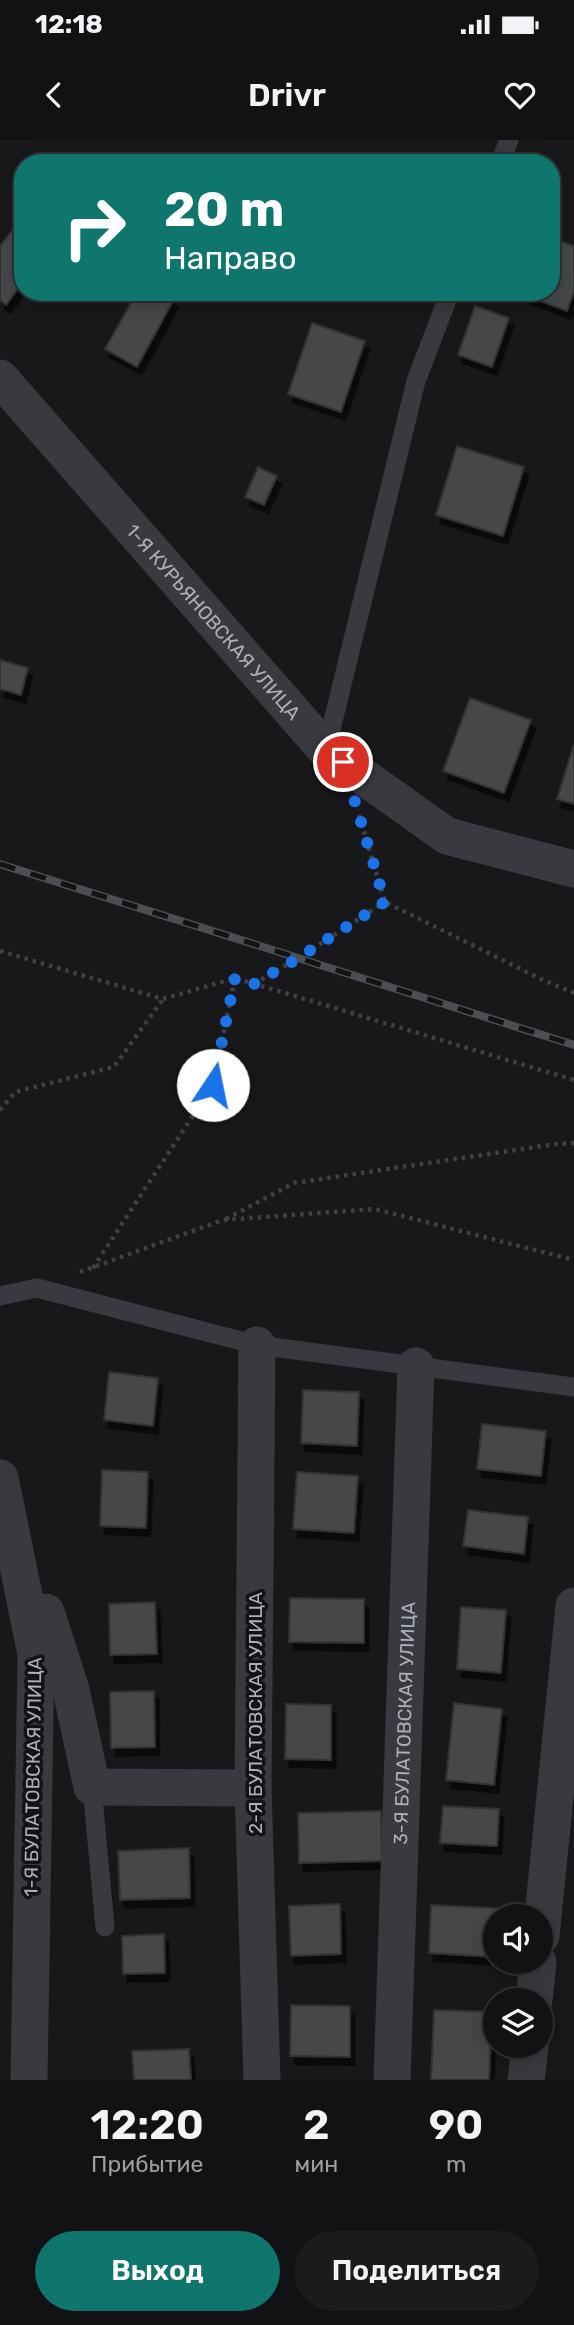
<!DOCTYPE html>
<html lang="ru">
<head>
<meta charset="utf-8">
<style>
	:root { --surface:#121214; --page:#1b1b1d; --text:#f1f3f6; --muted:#9c9ea0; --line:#313234; --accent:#0f766e }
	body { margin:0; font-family:Rubik,sans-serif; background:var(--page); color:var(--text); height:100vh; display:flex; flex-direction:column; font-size:26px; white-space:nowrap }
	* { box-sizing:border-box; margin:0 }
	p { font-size:23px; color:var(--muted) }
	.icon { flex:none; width:38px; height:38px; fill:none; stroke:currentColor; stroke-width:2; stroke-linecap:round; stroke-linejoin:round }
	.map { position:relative; height:1940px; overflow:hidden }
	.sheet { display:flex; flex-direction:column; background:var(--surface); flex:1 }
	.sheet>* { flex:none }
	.guide { position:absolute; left:14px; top:14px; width:546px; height:147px; border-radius:28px; box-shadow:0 4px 18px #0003,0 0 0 2px var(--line); background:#0f766e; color:#fff; overflow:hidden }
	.fabs { position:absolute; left:483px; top:1764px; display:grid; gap:14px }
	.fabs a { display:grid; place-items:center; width:70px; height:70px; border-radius:50%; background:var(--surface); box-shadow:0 4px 18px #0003,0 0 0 2px var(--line); font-size:35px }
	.pin { position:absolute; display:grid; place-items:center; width:60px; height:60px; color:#fff; margin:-30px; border:4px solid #fff; border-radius:50%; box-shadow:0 2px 7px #0007 }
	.me { position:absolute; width:77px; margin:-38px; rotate:11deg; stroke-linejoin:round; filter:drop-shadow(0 0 5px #0008) }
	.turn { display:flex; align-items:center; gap:24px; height:147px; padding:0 35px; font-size:32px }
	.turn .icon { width:91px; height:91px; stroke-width:2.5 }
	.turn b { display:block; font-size:49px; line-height:60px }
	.eta { display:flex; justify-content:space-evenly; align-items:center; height:119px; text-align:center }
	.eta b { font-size:42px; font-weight:600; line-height:49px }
	.primary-button { display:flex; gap:14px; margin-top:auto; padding:14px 35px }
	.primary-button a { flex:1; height:80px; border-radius:42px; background:var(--accent); color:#fff; font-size:28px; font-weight:600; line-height:80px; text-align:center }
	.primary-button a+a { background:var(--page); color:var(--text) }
	.status { display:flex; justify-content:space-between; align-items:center; height:49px; padding:0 35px; background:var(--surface); direction:ltr }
	.status svg { height:19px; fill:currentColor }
	header { display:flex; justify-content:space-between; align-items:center; height:91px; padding:0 35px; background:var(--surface); font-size:32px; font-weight:600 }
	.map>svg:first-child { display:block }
</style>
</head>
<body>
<div class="status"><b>12:18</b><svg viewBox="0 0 49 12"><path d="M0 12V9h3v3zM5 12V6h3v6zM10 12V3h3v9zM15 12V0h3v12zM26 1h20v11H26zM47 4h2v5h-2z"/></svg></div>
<header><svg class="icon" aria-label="back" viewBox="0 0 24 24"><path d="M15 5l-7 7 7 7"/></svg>Drivr<svg class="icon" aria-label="heart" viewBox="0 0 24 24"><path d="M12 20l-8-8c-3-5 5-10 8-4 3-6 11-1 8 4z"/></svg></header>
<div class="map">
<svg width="574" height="1940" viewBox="0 0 574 1940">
	<defs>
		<filter id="shadow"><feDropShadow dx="4.5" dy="8" stdDeviation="0" flood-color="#0009"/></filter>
	</defs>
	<rect width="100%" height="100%" fill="#18181a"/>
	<g fill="#45464a" stroke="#323236" stroke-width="2" filter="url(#shadow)">
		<path d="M21,79L23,80V142L6,165L0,160V106Z"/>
		<path d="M551,98L574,106V151L567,171L516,152H551Z"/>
		<path d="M137,152H162L174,159L137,227L105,209Z"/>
		<path d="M475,166L509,178L492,227L458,215Z"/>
		<path d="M312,183L365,201L341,272L288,254Z"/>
		<path d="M457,306L524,327L503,396L436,375Z"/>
		<path d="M258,327L277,336L264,365L245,357Z"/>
		<path d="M0,520L28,528L21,555L0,549Z"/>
		<path d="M470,558L531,580L504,653L443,631Z"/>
		<path d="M574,604V664L557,659Z"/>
		<path d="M109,1232L158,1238L153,1286L104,1280Z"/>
		<path d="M303,1250L359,1252L357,1306L301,1303Z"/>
		<path d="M482,1284L546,1291L541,1336L477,1329Z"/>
		<path d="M102,1330L148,1332L146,1388L100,1386Z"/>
		<path d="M297,1332L358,1336L354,1393L293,1389Z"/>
		<path d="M468,1370L528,1377L524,1414L463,1406Z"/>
		<path d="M290,1458L364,1459V1503L289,1502Z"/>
		<path d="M155,1462L157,1514L110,1515L109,1464Z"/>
		<path d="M461,1467L506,1470L501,1533L457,1529Z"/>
		<path d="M154,1551L155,1607L111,1608L110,1552Z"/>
		<path d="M454,1563L502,1569L494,1645L446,1640Z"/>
		<path d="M286,1564L331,1565V1620L285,1619Z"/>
		<path d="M443,1666L499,1669L497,1706L440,1703Z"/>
		<path d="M381,1671L382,1721L299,1723L298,1673Z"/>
		<path d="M189,1708L190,1758L120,1760L118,1711Z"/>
		<path d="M340,1764L341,1814L291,1816L289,1766Z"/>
		<path d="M431,1765L518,1769L517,1776H495V1817L429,1813Z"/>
		<path d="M164,1794L165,1833L123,1834L122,1796Z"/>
		<path d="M291,1865L350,1866V1917L290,1916Z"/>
		<path d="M434,1870L492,1872L489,1940H431Z"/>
		<path d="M189,1909L191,1940H134L132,1911Z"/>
	</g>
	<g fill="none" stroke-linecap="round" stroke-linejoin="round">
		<g stroke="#3f4146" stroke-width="4.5" stroke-dasharray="3.5 5" stroke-linecap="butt">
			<path d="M359,675L385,762L543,840L574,853"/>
			<path d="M0,811L163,859L235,838L574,940"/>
			<path d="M254,844L300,817L385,762"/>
			<path d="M0,970L15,952L114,927L163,859"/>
			<path d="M226,1079L294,1043L556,1004L574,1003"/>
			<path d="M93,1128L213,945L235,838"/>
			<path d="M80,1132L223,1080L375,1069L574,1120"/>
		</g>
		<g stroke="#393a3f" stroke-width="19">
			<path d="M500,23L509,0"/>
			<path d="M326,610L416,241L450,152"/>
			<path d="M0,1156L37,1148L257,1205L574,1247"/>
			<path d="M92,1647L105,1787"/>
		</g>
		<g stroke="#393a3f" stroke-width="37">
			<path id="s1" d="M0,238L326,610L447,696L574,729"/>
			<path d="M257,1205L253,1648L262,1940"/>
			<path d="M0,1338L36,1514L29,1940"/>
			<path d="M46,1472L71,1550L92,1647L253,1648"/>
			<path d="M541,1796L574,1466"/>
			<path d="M534,1860L538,1822"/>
			<path id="s2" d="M392,1940L416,1226"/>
			<path d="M526,1940L530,1906"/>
		</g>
		<defs>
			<path id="rail" d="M0,724L574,905"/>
		</defs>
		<use href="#rail" stroke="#4c4e54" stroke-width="8"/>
		<use href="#rail" stroke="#131315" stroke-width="5" stroke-dasharray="16" stroke-linecap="butt"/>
	</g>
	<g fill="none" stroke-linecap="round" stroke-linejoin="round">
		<path stroke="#1a73e8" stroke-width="12" stroke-dasharray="0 21.6" d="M213,945L235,838L254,844L300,817L385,762L343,622"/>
	</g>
	<g text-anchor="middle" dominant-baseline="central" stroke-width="7" stroke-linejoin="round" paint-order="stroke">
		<g font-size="19" fill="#abb0ba" stroke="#131315">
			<text stroke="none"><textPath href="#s1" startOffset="324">1-Я КУРЬЯНОВСКАЯ УЛИЦА</textPath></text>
			<text transform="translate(255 1573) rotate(-90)">2-Я БУЛАТОВСКАЯ УЛИЦА</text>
			<text stroke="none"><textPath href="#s2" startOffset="357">3-Я БУЛАТОВСКАЯ УЛИЦА</textPath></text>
			<text transform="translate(33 1637) rotate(-89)">1-Я БУЛАТОВСКАЯ УЛИЦА</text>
		</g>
	</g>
</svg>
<div class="fabs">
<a><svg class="icon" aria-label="sound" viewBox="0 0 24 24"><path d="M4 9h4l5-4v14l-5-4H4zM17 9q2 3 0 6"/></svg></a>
<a><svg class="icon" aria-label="layers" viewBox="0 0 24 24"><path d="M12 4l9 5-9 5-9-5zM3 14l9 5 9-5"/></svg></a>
</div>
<div class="pin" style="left:343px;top:622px;background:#d93025"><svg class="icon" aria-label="arrive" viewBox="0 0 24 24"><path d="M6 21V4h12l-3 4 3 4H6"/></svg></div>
<svg class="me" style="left:213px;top:945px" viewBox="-20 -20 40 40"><circle r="19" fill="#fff"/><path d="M0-13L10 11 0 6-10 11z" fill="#1a73e8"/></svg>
<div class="guide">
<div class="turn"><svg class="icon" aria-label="right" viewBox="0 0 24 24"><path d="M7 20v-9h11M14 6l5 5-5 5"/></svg><div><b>20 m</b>Направо</div></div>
</div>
</div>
<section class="sheet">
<div class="eta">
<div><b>12:20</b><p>Прибытие</p></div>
<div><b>2</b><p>мин</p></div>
<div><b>90</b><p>m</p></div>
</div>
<div class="primary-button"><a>Выход</a><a>Поделиться</a></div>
</section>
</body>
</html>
